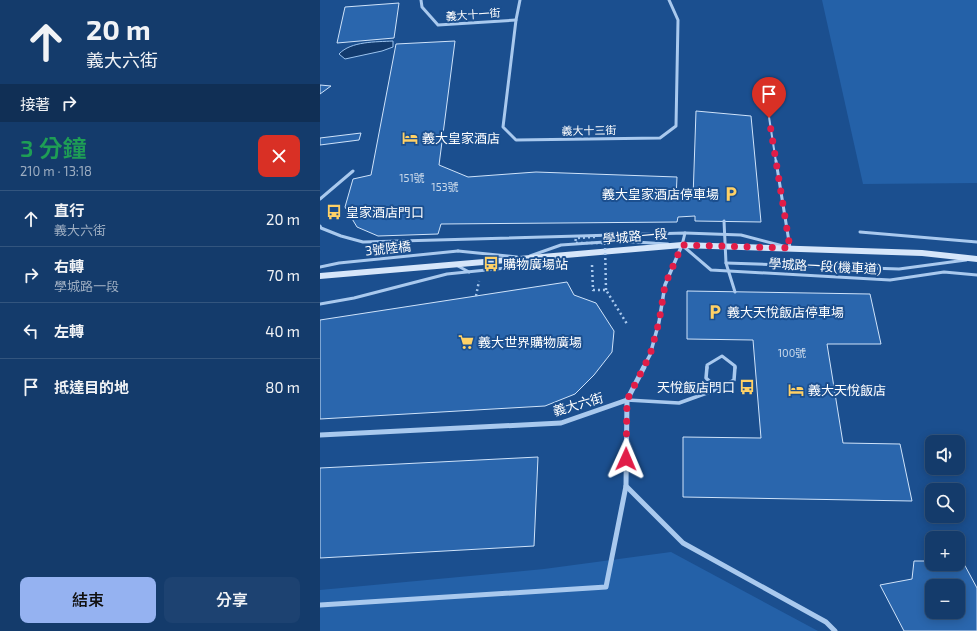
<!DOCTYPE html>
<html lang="zh-TW">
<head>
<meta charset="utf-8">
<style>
	:root { --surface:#143b6b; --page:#1d4271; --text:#f1f3f6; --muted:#9dadc1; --line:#33557e; --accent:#95b2f1 }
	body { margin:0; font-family:"Exo 2","Noto Sans TC",sans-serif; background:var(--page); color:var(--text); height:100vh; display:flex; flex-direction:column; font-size:15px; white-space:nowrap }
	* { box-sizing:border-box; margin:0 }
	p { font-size:13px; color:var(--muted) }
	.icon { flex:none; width:22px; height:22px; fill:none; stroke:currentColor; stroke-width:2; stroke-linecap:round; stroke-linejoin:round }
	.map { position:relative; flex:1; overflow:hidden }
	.panel { display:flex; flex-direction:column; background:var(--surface); width:320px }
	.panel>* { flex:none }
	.top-card { background:#143b6b; color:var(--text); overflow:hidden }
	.buttons { position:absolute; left:605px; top:435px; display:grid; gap:8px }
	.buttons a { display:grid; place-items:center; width:40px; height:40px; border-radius:8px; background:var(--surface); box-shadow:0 2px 10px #0003,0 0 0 1px var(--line); font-size:20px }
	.pin { position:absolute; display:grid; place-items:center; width:34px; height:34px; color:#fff; margin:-41px -17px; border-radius:50% 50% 50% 0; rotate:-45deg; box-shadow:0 0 4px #0007 }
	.pin .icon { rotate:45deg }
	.me { position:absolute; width:44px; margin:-22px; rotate:1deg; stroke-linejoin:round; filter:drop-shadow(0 0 3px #0008) }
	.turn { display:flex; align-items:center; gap:14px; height:84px; padding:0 20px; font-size:18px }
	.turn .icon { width:52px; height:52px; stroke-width:2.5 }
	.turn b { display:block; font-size:28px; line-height:34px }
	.then { display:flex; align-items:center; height:38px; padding:0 20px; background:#0003; gap:8px; font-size:15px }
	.round { display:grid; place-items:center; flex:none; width:42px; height:42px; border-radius:8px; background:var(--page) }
	.head { display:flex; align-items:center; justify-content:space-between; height:68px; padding:0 20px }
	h1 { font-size:24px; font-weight:600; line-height:30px; color:#1e9e55 }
	.button { display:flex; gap:8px; margin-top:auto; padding:8px 20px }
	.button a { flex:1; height:46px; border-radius:8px; background:var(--accent); color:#111; font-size:16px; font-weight:600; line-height:46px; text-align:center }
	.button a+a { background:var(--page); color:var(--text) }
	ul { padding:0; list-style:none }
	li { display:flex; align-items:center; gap:12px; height:56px; padding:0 20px; border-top:1px solid var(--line) }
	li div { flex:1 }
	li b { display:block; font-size:15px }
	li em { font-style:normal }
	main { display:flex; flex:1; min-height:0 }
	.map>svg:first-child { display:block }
</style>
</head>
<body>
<main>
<section class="panel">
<div class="top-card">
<div class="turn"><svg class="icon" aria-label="ahead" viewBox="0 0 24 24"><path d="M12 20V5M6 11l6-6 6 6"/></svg><div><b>20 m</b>義大六街</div></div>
<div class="then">接著<svg class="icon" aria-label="right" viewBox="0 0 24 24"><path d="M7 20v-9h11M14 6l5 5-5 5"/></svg></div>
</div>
<div class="head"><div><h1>3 分鐘</h1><p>210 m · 13:18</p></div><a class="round" style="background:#d93025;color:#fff"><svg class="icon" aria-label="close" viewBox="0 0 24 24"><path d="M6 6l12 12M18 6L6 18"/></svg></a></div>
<ul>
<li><svg class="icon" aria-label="ahead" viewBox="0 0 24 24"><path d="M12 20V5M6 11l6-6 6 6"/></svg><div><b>直行</b><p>義大六街</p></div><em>20 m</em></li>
<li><svg class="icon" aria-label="right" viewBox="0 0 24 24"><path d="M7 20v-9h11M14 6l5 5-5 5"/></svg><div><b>右轉</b><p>學城路一段</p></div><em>70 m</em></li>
<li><svg class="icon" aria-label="left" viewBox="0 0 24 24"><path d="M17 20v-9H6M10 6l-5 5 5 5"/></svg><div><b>左轉</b></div><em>40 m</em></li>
<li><svg class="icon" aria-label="arrive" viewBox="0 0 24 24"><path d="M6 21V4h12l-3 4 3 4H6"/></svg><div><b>抵達目的地</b></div><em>80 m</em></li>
</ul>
<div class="button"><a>結束</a><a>分享</a></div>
</section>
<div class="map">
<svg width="657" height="631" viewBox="0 0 657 631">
	<rect width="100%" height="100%" fill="#1b4f8f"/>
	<g fill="#2461a8">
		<path d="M502,0H657V183L543,184Z"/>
		<path d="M351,552L498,631H0V590L224,569Z"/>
	</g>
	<path fill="#123a6d" stroke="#9cc4f0" d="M73,41V47L62,51L25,59L19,54C31,41 56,42 73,41Z"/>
	<g fill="#2a66ad" stroke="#cfe3fa" fill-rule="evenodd">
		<path d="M79,3L74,38L17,43L25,7Z"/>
		<path d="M135,41L119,165L148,177L216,172L357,177L356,199L373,198L376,111L431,116L441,222L375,221V216L358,217L357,222L121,224L118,234L58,236L37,227L25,207L33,179L51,175L76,44Z"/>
		<path d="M0,85L11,86L0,94Z"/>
		<path d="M41,133L39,140L0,145V138Z"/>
		<path d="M247,282L254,295L276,303L294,331L292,352L274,375L255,394L225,406L0,419V320Z"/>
		<path d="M367,291L550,294L561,344H507L523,443L580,444L592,501L363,497V437L441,438L433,340L367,339Z"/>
		<path d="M218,457L214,546L0,558V468Z"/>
		<path d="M594,561H612V564H638V562H643L657,588V631H584L560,585L592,579ZM612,586H638V612H612Z"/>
	</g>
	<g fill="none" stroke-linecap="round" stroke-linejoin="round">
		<g stroke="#a9c9ee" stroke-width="2.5" stroke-dasharray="2 3" stroke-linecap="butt">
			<path d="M272,265L273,290H286L307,324"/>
			<path d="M156,296L159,281"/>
		</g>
		<path stroke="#a9c9ee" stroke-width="2" d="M449,117L456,162"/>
		<g stroke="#a9c9ee" stroke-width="3">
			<path d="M456,161L470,248"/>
			<path d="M0,199L33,171"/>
			<path d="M0,226L1,228L21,236L43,242L365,233L362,245"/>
			<path d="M540,232L657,242"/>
			<path d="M365,233L421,235L463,246"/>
			<path d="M363,246L391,270L570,280L624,272L657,275"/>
			<path d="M138,251L197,257"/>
			<path d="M210,256L241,245L299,241L348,244"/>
			<path d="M406,263L579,269L646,260"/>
			<path d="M138,266L149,272"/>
			<path d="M0,304L34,298L127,274L186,268L199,260"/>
			<path d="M387,368V365L402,356L415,366V368"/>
		</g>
		<g stroke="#a9c9ee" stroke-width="3.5">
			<path d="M387,367L386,378L398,389"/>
			<path d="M398,389L414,380L415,367"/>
			<path d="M307,400L359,403L398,389"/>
		</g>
		<g stroke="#a9c9ee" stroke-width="3">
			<path d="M101,0L102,7L118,25L196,20"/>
			<path d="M200,0L196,20L183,127L196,140L340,138L356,126L358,20L349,0"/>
		</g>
		<path stroke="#a9c9ee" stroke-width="3.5" d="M323,368L330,355L339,322L345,285L362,245"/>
		<g stroke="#a9c9ee" stroke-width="5">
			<path d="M307,400L306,486L363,543L506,622L515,631"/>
			<path d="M0,435L241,423L307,400L324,367"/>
			<path d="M0,605L286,587L306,486"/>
		</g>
		<path fill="#d6e6fa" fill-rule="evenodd" d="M362,242L602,250L657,256V262L602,256L362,248L0,279V273Z"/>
		<g stroke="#a9c9ee" stroke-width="2.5" stroke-dasharray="2 3" stroke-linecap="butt">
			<path d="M275,237L256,238L255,243H285"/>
			<path d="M286,290L285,243H290V234"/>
		</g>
		<g stroke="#a9c9ee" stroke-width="3">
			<path d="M404,221L406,263L415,292"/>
			<path d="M0,267L19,263L138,251"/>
		</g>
	</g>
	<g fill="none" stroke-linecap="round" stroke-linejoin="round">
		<path stroke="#e11d48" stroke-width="7" stroke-dasharray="0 12.6" d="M306,459L307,400L330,355L339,322L345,285L362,245L470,248L449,118"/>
	</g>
	<defs>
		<symbol id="hotel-bare" viewBox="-9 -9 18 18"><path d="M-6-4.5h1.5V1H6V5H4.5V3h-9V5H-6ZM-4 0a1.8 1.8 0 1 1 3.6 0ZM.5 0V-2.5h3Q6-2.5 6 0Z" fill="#ffd166" stroke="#1b4f8f" stroke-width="2.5" paint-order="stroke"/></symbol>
		<symbol id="parking-bare" viewBox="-9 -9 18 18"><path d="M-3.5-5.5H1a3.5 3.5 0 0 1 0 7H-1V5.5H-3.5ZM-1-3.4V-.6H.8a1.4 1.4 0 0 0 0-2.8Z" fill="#ffd166" stroke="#1b4f8f" stroke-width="2.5" paint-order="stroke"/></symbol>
		<symbol id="bus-bare" viewBox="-9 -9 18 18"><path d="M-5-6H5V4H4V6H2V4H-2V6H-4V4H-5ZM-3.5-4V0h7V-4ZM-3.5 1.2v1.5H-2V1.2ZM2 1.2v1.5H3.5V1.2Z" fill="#ffd166" stroke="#1b4f8f" stroke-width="2.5" paint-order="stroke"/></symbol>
		<symbol id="supermarket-bare" viewBox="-9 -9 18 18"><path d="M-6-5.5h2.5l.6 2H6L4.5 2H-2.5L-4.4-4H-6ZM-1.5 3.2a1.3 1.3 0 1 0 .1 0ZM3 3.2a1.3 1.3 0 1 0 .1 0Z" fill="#ffd166" stroke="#1b4f8f" stroke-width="2.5" paint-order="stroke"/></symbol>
	</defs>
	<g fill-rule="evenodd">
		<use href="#hotel-bare" x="79" y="127" width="22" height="22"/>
		<use href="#parking-bare" x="400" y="183" width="22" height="22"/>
		<use href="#bus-bare" x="3" y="201" width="22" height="22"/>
		<use href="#bus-bare" x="160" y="253" width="22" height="22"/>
		<use href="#parking-bare" x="384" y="301" width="22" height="22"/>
		<use href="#supermarket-bare" x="135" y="331" width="22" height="22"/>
		<use href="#bus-bare" x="416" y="376" width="22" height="22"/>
		<use href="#hotel-bare" x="465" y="379" width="22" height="22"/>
	</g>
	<g text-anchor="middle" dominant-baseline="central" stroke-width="4" stroke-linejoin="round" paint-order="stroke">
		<g font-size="11" fill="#fff" stroke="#1b4f8f">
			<text transform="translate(153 14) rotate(-4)">義大十一街</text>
			<text transform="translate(269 130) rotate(-1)">義大十三街</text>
		</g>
		<g font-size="11" fill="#cad9ea">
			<text x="92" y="177">151號</text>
			<text x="125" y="186">153號</text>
			<text x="472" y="352">100號</text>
		</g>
		<g font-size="13" fill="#fff" stroke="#1b4f8f" text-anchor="start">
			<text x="102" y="138">義大皇家酒店</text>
			<text x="399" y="194" text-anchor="end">義大皇家酒店停車場</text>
			<text x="26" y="212">皇家酒店門口</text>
			<text x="183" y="264">購物廣場站</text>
			<text x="407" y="312">義大天悅飯店停車場</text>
			<text x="158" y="342">義大世界購物廣場</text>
			<text x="415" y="387" text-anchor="end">天悅飯店門口</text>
			<text x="488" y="390">義大天悅飯店</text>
		</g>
		<g font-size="13" fill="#fff" stroke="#1b4f8f">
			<text transform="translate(315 236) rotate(-5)">學城路一段</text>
			<text transform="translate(68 248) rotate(-6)">3號陸橋</text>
			<text transform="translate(505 266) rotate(3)">學城路一段(機車道)</text>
			<text transform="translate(258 404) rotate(-16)">義大六街</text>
		</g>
	</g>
</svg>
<div class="buttons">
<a><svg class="icon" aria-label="sound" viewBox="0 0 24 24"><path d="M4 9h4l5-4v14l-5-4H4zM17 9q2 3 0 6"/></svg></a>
<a><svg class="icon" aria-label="search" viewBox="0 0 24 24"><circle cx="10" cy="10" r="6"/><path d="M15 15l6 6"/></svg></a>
<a>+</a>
<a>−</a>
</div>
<div class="pin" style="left:449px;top:118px;background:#d93025"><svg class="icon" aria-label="arrive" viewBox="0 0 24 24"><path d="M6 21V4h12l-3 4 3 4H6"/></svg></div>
<svg class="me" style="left:306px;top:459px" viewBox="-20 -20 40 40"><path d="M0-17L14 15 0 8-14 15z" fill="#e11d48" stroke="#fff" stroke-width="4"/></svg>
</div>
</main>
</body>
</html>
